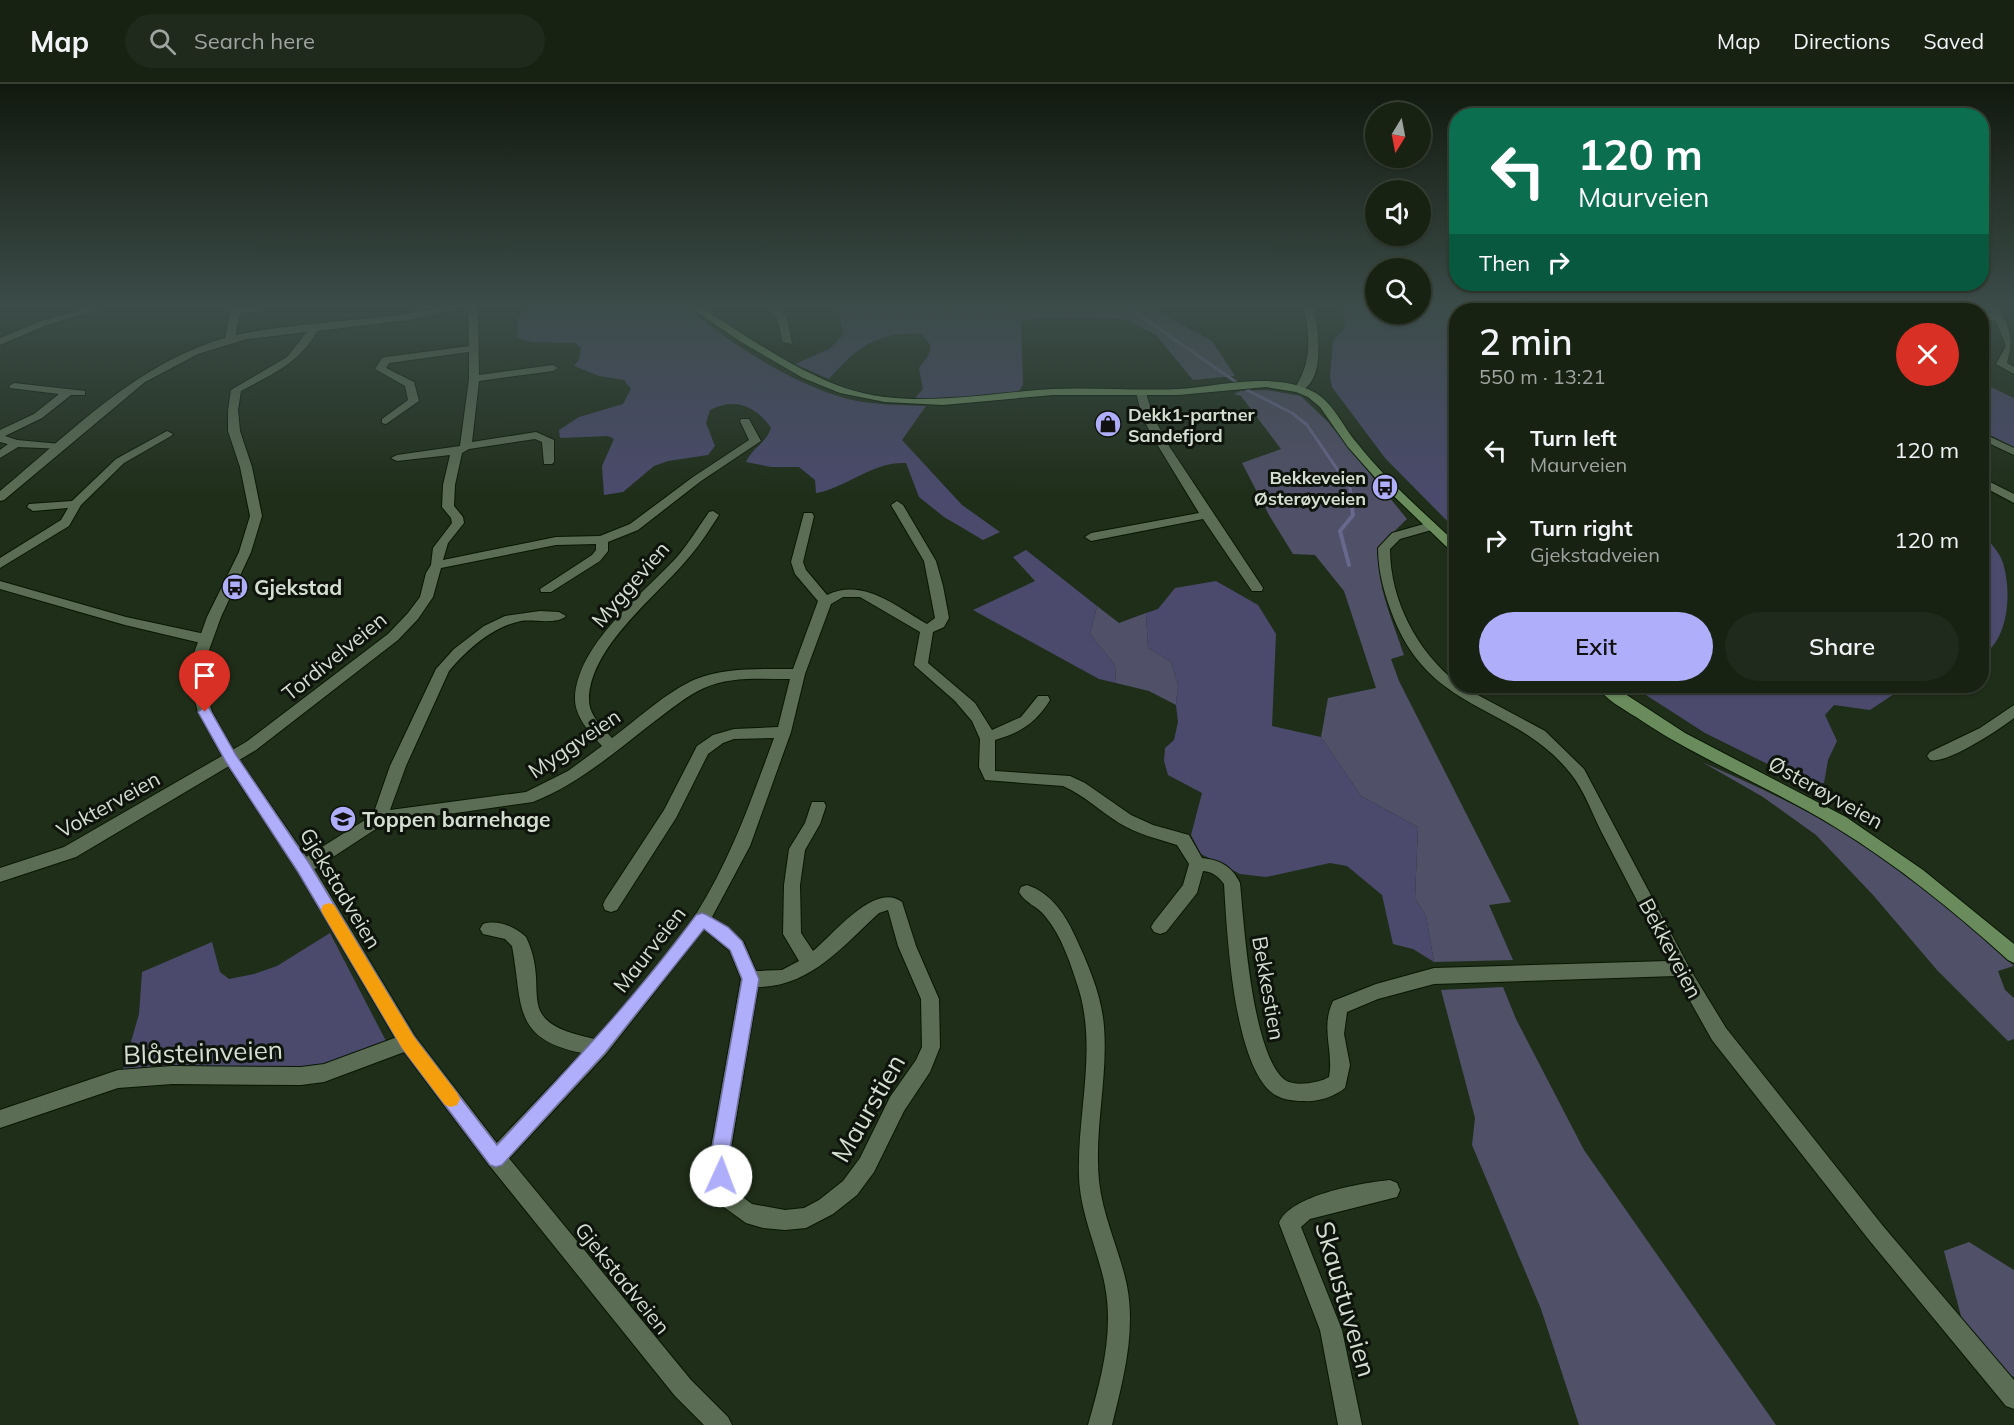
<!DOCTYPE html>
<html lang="en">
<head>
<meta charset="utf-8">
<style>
	:root { --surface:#172213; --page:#202a1c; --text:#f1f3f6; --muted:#9ea4a0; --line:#363f33; --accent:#afaefa }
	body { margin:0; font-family:Mulish,sans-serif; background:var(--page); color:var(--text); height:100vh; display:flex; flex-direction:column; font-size:22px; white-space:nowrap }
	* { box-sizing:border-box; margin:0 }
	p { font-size:20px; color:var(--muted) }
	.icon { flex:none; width:33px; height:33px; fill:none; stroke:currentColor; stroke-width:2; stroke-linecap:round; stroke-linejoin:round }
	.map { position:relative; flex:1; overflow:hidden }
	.panel { position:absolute; left:1449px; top:219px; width:540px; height:390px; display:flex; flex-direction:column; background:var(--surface); border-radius:24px; box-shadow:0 2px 4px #0004,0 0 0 2px var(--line) }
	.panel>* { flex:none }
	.hud { position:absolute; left:1449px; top:24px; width:540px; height:183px; border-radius:24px; box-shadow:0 2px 4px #0004,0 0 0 2px var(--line); background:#0b6e4f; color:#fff; overflow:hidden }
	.needle { width:39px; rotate:190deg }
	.buttons { position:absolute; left:1365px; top:18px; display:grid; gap:12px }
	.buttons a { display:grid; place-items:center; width:66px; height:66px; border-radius:50%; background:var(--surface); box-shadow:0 2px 4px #0004,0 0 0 2px var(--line); font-size:30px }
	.pin { position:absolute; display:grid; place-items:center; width:51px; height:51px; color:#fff; margin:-62px -26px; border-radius:50% 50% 50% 0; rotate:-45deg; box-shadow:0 0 6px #0007 }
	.pin .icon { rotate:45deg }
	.me { position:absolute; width:66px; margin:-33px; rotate:2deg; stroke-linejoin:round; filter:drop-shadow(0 0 4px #0008) }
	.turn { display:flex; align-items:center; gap:21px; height:126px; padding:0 30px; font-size:27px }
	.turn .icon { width:78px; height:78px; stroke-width:2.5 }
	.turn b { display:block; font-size:42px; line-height:51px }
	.then { display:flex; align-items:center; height:57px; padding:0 30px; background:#0003; gap:12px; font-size:22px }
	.round { display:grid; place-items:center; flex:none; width:63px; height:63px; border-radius:32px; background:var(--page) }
	.head { display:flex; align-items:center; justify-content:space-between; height:102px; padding:0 30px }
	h1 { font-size:36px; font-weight:600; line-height:45px }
	.action { display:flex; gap:12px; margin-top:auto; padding:12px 30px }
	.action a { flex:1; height:69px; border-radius:36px; background:var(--accent); color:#111; font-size:24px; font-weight:600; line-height:69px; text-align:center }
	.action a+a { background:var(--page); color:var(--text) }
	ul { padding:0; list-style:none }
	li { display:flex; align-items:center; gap:18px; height:90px; padding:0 30px }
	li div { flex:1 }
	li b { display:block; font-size:22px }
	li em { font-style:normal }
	header { display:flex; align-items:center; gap:36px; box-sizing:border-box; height:84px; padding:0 30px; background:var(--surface); border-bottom:2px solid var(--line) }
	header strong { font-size:28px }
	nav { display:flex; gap:33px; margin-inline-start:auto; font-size:21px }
	.search { width:420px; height:54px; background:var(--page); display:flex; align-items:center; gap:15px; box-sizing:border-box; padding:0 21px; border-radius:33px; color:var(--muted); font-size:22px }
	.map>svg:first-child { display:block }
</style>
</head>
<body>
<header>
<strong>Map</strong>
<div class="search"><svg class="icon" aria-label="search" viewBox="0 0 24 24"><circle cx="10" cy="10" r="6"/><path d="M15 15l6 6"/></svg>Search here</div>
<nav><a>Map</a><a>Directions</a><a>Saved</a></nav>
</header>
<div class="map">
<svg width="2014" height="1341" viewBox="0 0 2014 1341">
	<rect width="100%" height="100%" fill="#1f2e19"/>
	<g fill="#505068">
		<path d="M928,224H1152L1212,257L1235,292L1193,296L1156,251L1125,235L1042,233L1021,238L996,228H947Z"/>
		<path d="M1267,306L1301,312L1328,338L1407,435L1378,463C1376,501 1392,535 1404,571L1391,575L1399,597L1511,818L1489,821L1513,876L1434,878L1426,832L1415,814L1418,743L1361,712L1321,653L1328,614L1376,604L1344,507L1315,471L1293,470L1269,431L1242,379L1281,365L1241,312L1234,310L1240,307Z"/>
		<path d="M1097,522L1119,539L1146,529L1148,564L1171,578L1178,601L1176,621L1149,607L1116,599L1115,581L1090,550Z"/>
		<path d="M1702,678C1761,704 1819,731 1873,765C1925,798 1969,842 2014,882L1998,887L2005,906L2014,914V955L2008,957L1937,886L1873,811L1816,751L1763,713Z"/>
		<path d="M1503,903L1516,935L1584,1066L1776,1341H1579L1541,1225L1472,1061L1475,1034L1441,906Z"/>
		<path d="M1969,1158L2014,1186V1293L2009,1291L1962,1236L1944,1167Z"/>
	</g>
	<g fill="#4b4a6d">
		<path d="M531,224H688C730,260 795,301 848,315C873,321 899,321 926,322L902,356L962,421L1000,448L983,456L944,433L919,413L906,379C873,377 846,404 816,409L815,396L799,383H771L746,378C753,363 766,359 771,344C756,322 735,313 710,326L706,339L715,362L708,371L668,377L654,382L623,408L604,411L602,382L614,355L608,352L560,354L559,346L579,333L623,320L631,305L624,296L599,292L574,282L579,276L581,264L575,259L530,258L517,253L518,233Z"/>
		<path d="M831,224H928L947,228H996L1021,238L1023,300L1018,309L939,317L914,315L923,305L919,284L928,272L931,262L922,250C876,248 859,262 829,295L795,280L829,265L844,250L839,233Z"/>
		<path d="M1342,224H1375L1376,230H1420L1421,224H1554L1555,226H1456V446L1385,374L1332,303L1330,293L1333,257L1345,244Z"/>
		<path d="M1982,299L2014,314V363L1982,347Z"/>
		<path d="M1982,448C1988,457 2000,468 2003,479C2012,508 2009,555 1982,572Z"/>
		<path d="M1026,466L1097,522L1090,550L1115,581L1116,599L1099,595L973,526L1035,497L1013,473Z"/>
		<path d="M1216,497L1258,521L1276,550L1272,642L1321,653L1361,712L1418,743L1415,814L1426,832L1434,878L1413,865L1393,860L1382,811L1347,782L1330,779L1266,793L1240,790L1201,770L1191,751L1202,709L1168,691L1164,677L1165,664L1174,656L1178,638L1176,621L1178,601L1171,578L1148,564L1146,529L1158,525L1175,504Z"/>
		<path d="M1632,602H1906L1870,626L1834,621L1825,631L1837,657L1828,676L1824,699L1808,700L1705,649Z"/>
		<path d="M330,849L387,959L311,986L122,989L139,930L142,888L212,858L220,888L229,895L254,890L277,882Z"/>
	</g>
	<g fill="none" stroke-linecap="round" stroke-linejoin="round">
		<path stroke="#68678c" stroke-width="3" d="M1129,224L1249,307L1292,329L1307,341L1350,404L1352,418"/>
		<path stroke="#68678c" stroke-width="4" d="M1349,481L1340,447L1353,431L1351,417"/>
		<defs>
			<g id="minor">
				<path d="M88,224H103L47,241L0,261V254L41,237Z"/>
				<path d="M231,224H266L261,227L240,229L235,255L230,258L225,255Z"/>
				<path d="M468,224H478L479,291L553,281L558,284L553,287L479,297L472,358L536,348L554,356V378L552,380H544L542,358L535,355L469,365L462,369L455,401L454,422L463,433L464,439L448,459L443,476L556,453L600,452L630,440L693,393L749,356L740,337L741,335H749L761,357L701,397L638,446L608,458V467L600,477L551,508H541L540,505L592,471L596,466V460L556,461L441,484L433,513L418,535L398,556L256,666L76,773L0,798V784L64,763L246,658L388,550L408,529L420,513L426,489L431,481L433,464L452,439L451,434L442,423L443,401L450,371L397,377L391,374L397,371L460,362L469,295V268L389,279L386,284L414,298L419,317L386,340L382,339V335L408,316L405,302L375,285L382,274L386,273L469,262Z"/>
				<path d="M768,224H778L787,233L792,260L783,258L777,234Z"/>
				<path d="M1304,224H1314C1318,246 1327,297 1299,308L1294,305C1312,279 1310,254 1304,224Z"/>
				<path d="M1938,224H1962L1964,226H1942Z"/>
				<path d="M1990,224H2000C2010,247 2014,254 2007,279L2014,283V290L1996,280L2006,262L1996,237L1982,234V228L1993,230Z"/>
				<path d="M14,299L85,307V311H71L42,334L5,352L17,356L60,360L66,363L64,365L18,363L0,374V366L8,360L0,358V346L34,330L59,310L10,304L9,302Z"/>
				<path d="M1141,306L1146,309L1153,332L1169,362L1263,504L1262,507H1252L1203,435L1091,457L1085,453L1091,449L1199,429L1152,352L1142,332L1136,309Z"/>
				<path d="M167,347L173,350L171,352L124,379L81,421L69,442L0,484V474L61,436L68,424L33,427L27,423L29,420L72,417L116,375Z"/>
				<path d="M1982,394L2014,410V419L1982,402Z"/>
				<path d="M897,417L903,421L936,477L943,502L949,534L944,543L933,548L928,579L975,619L992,646L1021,633L1038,612H1048L1050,616C1036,639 1020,649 995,656V687L1070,692L1085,699L1131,731L1153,741L1189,751L1202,774C1220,776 1232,782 1240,799C1244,840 1252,971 1285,996C1295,1003 1319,999 1329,993C1334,966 1320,945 1333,917L1376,900L1434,884L1668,877C1646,833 1623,790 1601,747C1592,729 1584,706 1571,690C1516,620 1433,631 1394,535C1385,512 1378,489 1378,464L1392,449L1431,438L1435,439V445L1400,455L1390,465C1390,516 1417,567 1456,598V602H1461L1545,647L1584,685L1690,885L1726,944L1883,1142L2014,1296V1325L2006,1322L1869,1156L1712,956L1676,892L1434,900L1378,915L1347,928L1344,950L1350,981L1345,1004C1332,1014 1318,1018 1302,1017C1292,1017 1279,1015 1271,1008C1233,975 1227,849 1224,800C1218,792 1213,788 1203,787L1197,809L1166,848L1160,850L1154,848L1151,843L1154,838L1183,801L1189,780L1177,761C1158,755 1137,750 1119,739C1100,727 1084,711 1063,702L985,696L979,683L980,655L972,637L955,617L914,581L920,548L860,513H843L831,520L805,590L791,648L750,762L712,833L743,857L756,887L782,886L799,877L783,850L784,801L789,765L805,739L812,718H824L826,722L820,740L805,766L800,801L801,849L813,867C833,851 875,797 902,818L916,862L939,915L940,963L930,988L904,1027L874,1088L857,1111L833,1130L806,1144L785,1146L763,1144L746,1139L721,1121L711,1092V1064L741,895L730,867L704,845L606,970L503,1081L496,1084L489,1081L486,1074L489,1067L582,969C511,955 523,920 512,862L505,855L483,850L480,845L483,840C498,835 515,843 526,853C553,909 507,937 595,955C629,914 668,874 696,830C731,775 752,714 774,654L734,655L723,659L708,670L676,734L617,826L611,828L605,826L603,821L605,816L664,726L697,662L713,651L734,645L778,643L790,595C762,595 730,592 704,604C686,612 670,626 655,637C616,667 579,700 533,718L385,739L310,788L304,790L298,788L296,783L298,778L373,731L390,682L436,585L454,565L484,542L505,532L540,527L559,528L566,532C557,541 533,535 521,537C492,543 467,566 449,587L406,682L390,726L526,708L568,687L602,662C590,649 575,633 575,615C576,561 643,510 677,473C689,459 698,444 709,428L713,427L719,431C708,448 698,464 684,479C653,515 589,565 589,616C589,631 602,643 612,654C639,634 666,608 696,595C726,583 761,585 793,585L818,517L795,490L791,478L804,429H812L814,432L803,478L806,486L827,511C863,493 897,523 927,540L935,534L924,477L891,421ZM888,826L898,862L921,915L922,963L916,976L890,1013L860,1074L843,1097L819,1116L804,1124L785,1126L752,1120L736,1108L731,1092V1064L758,903C810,903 843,862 879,829Z"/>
				<path d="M0,497L126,533L205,550L212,555L205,560L125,541L0,505Z"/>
				<path d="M2014,621V634C2000,645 1946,681 1930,676L1927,672L1930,668L1980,644Z"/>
				<path d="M1027,801C1051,809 1065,830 1075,852C1088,880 1102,912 1104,943C1108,994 1094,1046 1099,1097C1103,1134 1120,1167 1127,1202C1136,1249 1123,1296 1112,1341H1088C1101,1296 1114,1249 1105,1202C1098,1165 1080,1130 1079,1092C1077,1030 1097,967 1079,906C1071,881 1062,852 1045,832C1038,823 1024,818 1019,808L1021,803Z"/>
				<path d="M408,949L415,952L417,958L415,964L324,998L301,1001L172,1000L118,1004L0,1044V1026L118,986L172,982L301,983L324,980Z"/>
				<path d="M1390,1096L1397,1099L1400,1106L1397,1113L1310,1135L1301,1143L1342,1246L1362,1341H1338L1320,1246L1279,1139C1290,1111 1361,1099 1390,1096Z"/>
			</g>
			<g id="tertiary">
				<path d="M440,224H459L409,236L317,247C300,279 272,290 241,307L238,326L240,347L252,383L262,432L251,468L221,533L204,580V599L212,628L236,671L310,778L415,952L503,1067L691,1296L728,1333L732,1341H704L675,1312L489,1081L401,964L298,788L226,679L198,628L190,599V580L207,533L239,468L250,432L240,383L228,347V326L231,306L287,273L307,248L247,255L198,270L145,298L4,416L0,417V407C74,346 147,268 246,249C310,237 376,237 440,224Z"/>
				<path d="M1688,224H1698L1699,226H1690Z"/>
				<path d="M1982,349L2014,364V371L1982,356Z"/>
			</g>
			<g id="secondary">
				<path d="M691,224H702C748,253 794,286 845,304C910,326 986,309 1052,305C1094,303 1137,307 1179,305C1222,302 1274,287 1314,308C1333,318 1343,343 1357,359C1386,396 1422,427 1456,459V469L1452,468L1379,398L1348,363L1320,323L1308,313L1296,308L1266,303L1178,311H1053L943,321L885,318L840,309L803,294L741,258Z"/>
				<path d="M1597,602H1613L1685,649L1846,733L1923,786L2014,860V879L2008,876C1954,827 1897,781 1835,743C1771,703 1699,676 1636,633C1623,625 1605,615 1597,602Z"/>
			</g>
		</defs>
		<use href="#minor" stroke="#081603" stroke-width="2"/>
		<use href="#tertiary" stroke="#081603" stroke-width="2"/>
		<use href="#secondary" stroke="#081603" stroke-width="2"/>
		<use href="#minor" fill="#5b6d54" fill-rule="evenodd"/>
		<use href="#tertiary" fill="#5b6d54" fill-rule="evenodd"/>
		<use href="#secondary" fill="#6a8c5c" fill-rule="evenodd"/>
	</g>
	<linearGradient id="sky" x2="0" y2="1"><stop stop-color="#11190e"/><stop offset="0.54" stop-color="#3c4c49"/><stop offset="1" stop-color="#3c4c49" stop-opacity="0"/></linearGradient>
	<rect width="2014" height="412" fill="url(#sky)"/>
	<path fill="#afaefa" stroke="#7271a2" stroke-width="1.5" d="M205,623L209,624L236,671L309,779L414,953L497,1061C566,987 636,913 696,831L702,829L707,831L728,843L742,857L759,895L730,1064V1092L727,1099L721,1101L714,1099L712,1092V1064L742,895L730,866L704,845L605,969L502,1081L496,1083L490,1081L402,964L298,788L226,678L198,628Z"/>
	<path fill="#f59e0b" d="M329,819L334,821L414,953L457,1009L460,1015L457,1021L451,1023L445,1021L402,964L323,830L321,826L323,821Z"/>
	<defs>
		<symbol id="shop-disc" viewBox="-11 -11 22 22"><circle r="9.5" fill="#afaefa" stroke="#0e140b"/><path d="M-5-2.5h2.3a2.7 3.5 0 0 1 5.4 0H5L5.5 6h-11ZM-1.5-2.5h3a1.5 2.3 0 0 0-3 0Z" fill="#111"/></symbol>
		<symbol id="bus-disc" viewBox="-11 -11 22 22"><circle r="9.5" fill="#afaefa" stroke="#0e140b"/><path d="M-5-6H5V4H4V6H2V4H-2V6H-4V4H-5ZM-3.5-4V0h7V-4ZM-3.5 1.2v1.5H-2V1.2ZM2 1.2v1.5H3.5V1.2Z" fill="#111"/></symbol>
		<symbol id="school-disc" viewBox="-11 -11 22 22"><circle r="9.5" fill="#afaefa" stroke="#0e140b"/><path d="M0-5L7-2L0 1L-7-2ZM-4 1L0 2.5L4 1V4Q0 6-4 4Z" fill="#111"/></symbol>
	</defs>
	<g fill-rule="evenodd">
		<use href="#shop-disc" x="1093" y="325" width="30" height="30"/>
		<use href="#bus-disc" x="1370" y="388" width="30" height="30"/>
		<use href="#bus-disc" x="220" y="488" width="30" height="30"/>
		<use href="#school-disc" x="328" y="720" width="30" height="30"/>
	</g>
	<g text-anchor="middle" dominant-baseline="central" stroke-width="6" stroke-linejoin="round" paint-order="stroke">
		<g font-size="18" font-weight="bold" fill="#d4ded0" stroke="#0e140b" text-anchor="start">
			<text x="1128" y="330">Dekk1-partner<tspan x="1128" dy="21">Sandefjord</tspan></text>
			<text x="1366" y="393" text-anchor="end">Bekkeveien<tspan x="1366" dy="21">Østerøyveien</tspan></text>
		</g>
		<g font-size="21" fill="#d4ded0" stroke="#0e140b">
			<text transform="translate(630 500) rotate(-49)">Myggevien</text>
			<text transform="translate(334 572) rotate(-39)">Tordivelveien</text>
			<text transform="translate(574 659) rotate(-34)">Myggveien</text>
			<text transform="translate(1826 708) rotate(29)">Østerøyveien</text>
			<text transform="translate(108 720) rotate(-29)">Vokterveien</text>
			<text transform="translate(341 804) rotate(59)">Gjekstadveien</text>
			<text transform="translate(1671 864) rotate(62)">Bekkeveien</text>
			<text transform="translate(649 865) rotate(-52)">Maurveien</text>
			<text transform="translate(1269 904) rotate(80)">Bekkestien</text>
			<text transform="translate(623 1194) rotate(51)">Gjekstadveien</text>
		</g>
		<g font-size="21" font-weight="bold" fill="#d4ded0" stroke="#0e140b" text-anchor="start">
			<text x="254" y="503">Gjekstad</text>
			<text x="362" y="735">Toppen barnehage</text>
		</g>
		<g font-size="26" fill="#d4ded0" stroke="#0e140b">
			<text transform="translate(203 968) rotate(-2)">Blåsteinveien</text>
			<text transform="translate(868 1024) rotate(-60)">Maurstien</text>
			<text transform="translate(1346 1215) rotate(74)">Skaustuveien</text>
		</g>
	</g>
</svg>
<div class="buttons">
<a><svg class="needle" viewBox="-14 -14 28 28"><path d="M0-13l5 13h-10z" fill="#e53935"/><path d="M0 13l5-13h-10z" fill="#9ea4a0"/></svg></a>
<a><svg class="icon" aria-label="sound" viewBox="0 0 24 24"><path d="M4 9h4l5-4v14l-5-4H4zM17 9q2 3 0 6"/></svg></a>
<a><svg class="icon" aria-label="search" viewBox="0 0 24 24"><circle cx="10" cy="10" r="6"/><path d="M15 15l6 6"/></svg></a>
</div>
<div class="pin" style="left:205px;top:628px;background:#d93025"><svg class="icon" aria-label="arrive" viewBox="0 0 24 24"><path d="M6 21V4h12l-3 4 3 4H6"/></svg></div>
<svg class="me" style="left:721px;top:1092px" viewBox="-20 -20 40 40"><circle r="19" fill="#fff"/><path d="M0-13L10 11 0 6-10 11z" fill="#afaefa"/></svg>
<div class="hud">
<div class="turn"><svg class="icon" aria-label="left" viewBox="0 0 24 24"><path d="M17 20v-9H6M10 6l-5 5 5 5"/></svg><div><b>120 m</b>Maurveien</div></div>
<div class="then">Then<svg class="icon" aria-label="right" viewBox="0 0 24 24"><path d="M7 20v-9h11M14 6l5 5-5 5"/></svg></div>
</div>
<section class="panel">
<div class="head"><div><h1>2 min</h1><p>550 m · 13:21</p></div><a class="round" style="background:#d93025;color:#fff"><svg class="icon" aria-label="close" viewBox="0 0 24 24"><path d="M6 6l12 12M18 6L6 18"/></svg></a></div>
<ul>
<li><svg class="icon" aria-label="left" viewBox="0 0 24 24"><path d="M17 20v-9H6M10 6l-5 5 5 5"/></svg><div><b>Turn left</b><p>Maurveien</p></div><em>120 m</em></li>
<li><svg class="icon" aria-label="right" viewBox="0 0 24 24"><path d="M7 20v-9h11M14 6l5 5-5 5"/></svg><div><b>Turn right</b><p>Gjekstadveien</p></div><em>120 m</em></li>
</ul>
<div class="action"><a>Exit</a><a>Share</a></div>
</section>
</div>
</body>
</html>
